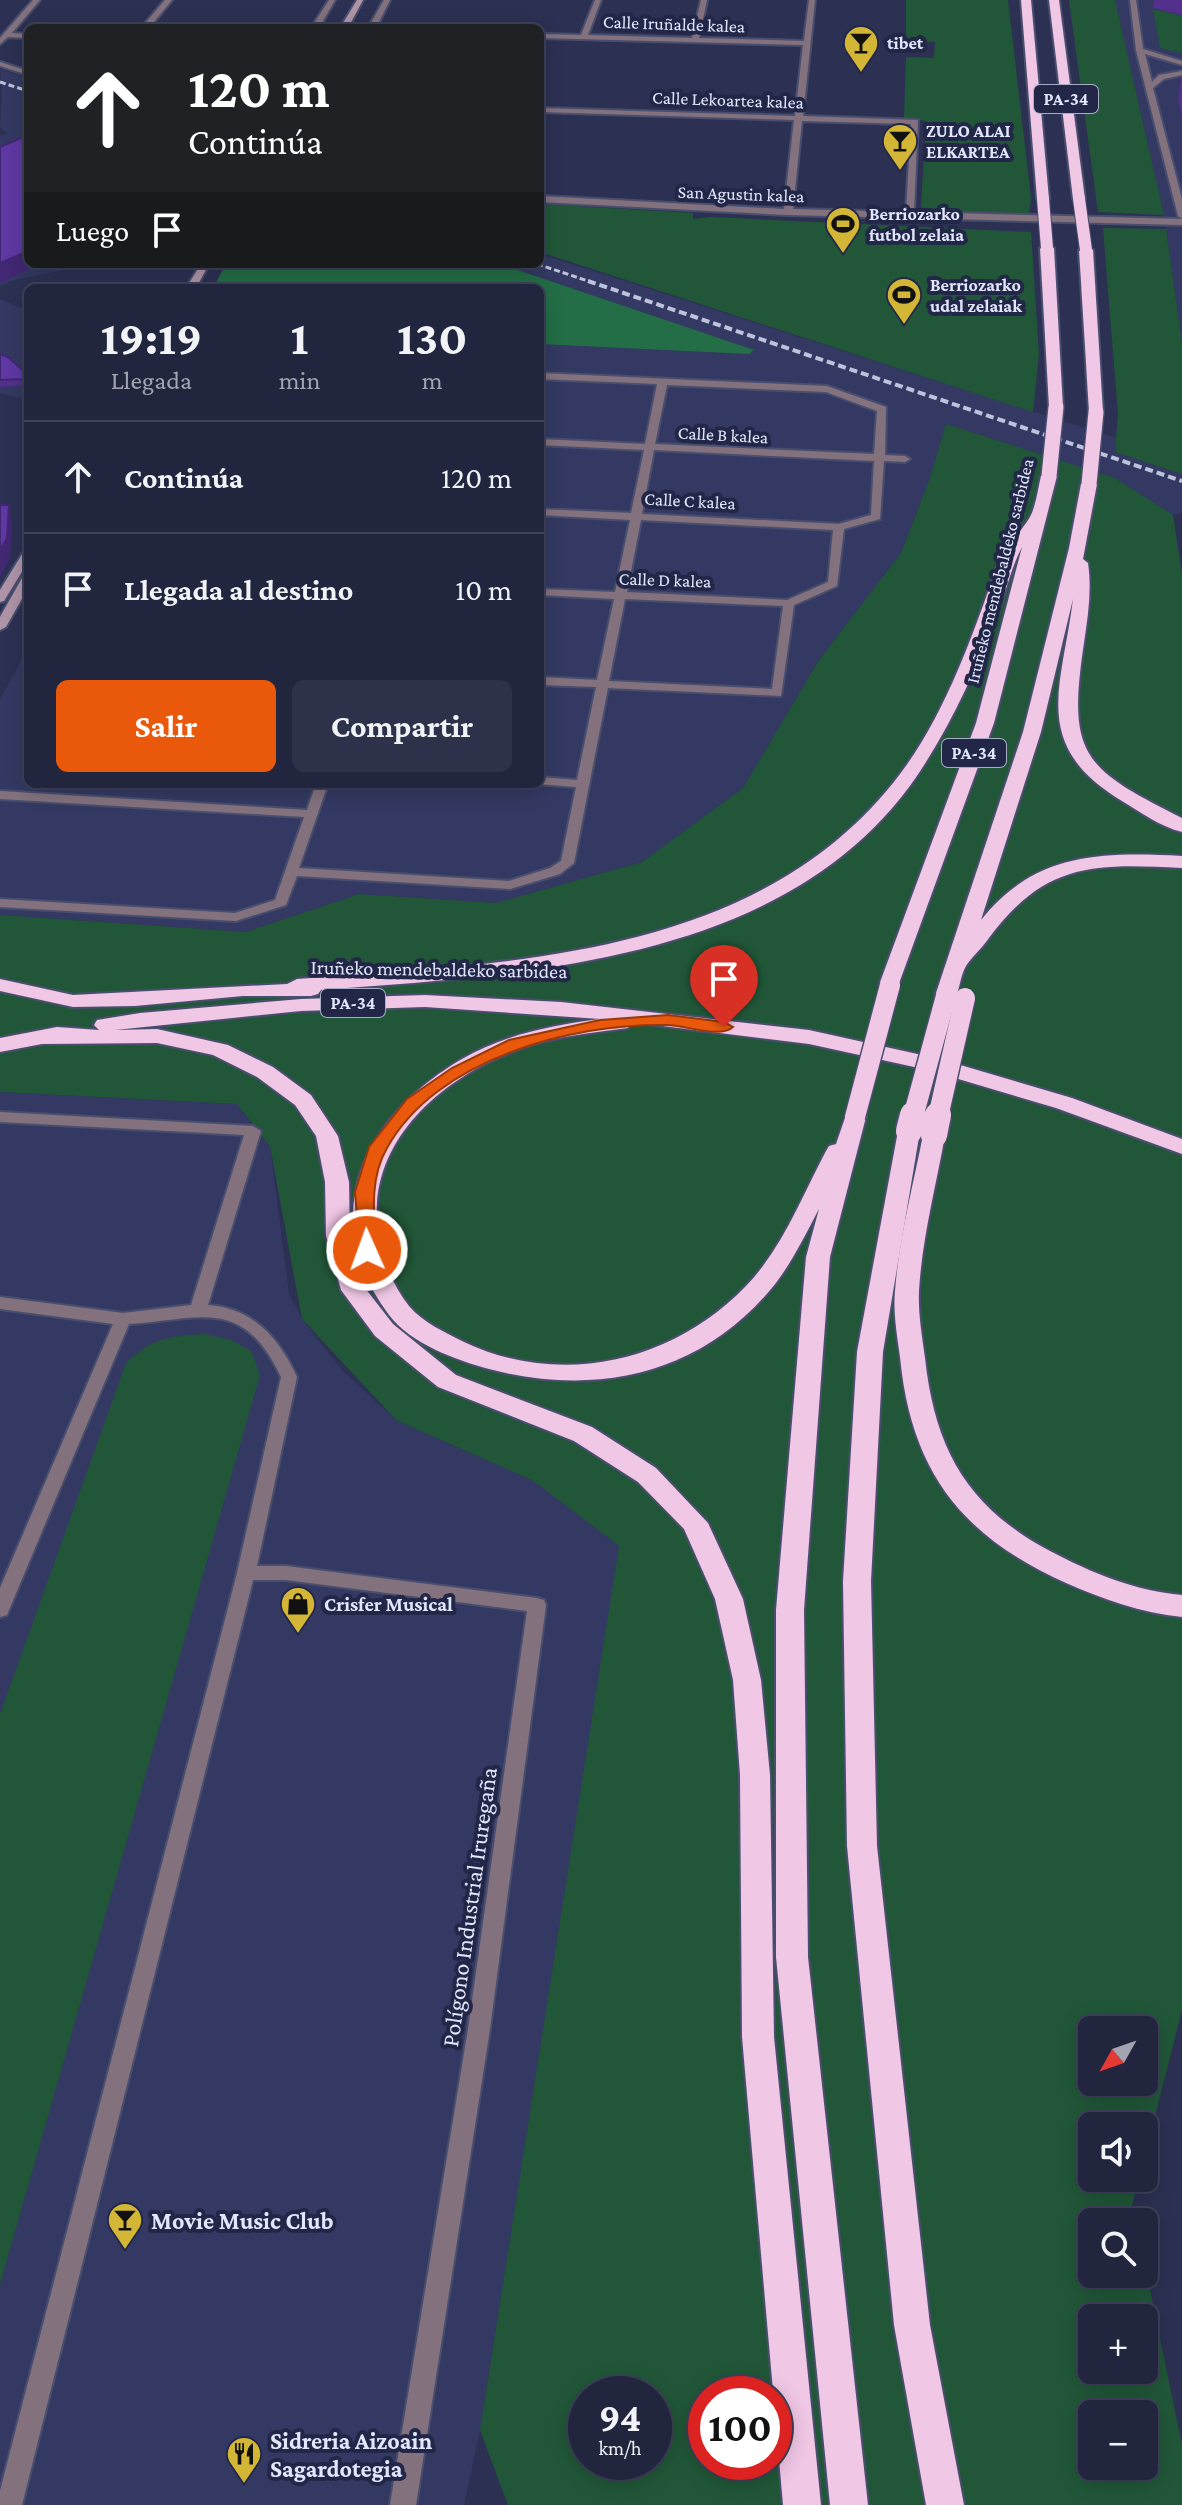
<!DOCTYPE html>
<html lang="es">
<head>
<meta charset="utf-8">
<style>
	:root { --surface:#21253e; --page:#2d3149; --text:#f1f3f6; --muted:#a2a5b0; --line:#3e4258; --accent:#ea580c }
	body { margin:0; font-family:"Crimson Pro",serif; background:var(--page); color:var(--text); height:100vh; display:flex; flex-direction:column; font-size:30px; white-space:nowrap }
	* { box-sizing:border-box; margin:0 }
	p { font-size:26px; color:var(--muted) }
	.icon { flex:none; width:44px; height:44px; fill:none; stroke:currentColor; stroke-width:2; stroke-linecap:round; stroke-linejoin:round }
	.map { position:relative; flex:1; overflow:hidden }
	.panel { position:absolute; left:24px; top:284px; width:520px; height:504px; display:flex; flex-direction:column; background:var(--surface); border-radius:12px; box-shadow:0 4px 20px #0003,0 0 0 2px var(--line) }
	.panel>* { flex:none }
	.top-card { position:absolute; left:24px; top:24px; width:520px; height:244px; border-radius:12px; box-shadow:0 4px 20px #0003,0 0 0 2px var(--line); background:#202124; color:#fff; overflow:hidden }
	.needle { width:52px; rotate:230deg }
	.buttons { position:absolute; left:1078px; top:2016px; display:grid; gap:16px }
	.buttons a { display:grid; place-items:center; width:80px; height:80px; border-radius:12px; background:var(--surface); box-shadow:0 4px 20px #0003,0 0 0 2px var(--line); font-size:40px }
	.speed { position:absolute; left:568px; top:2376px; display:flex; gap:16px; font-size:40px; font-weight:700; text-align:center }
	.speed>* { display:grid; place-content:center; width:104px; height:104px; border-radius:50%; background:var(--surface); box-shadow:0 4px 20px #0003,0 0 0 2px var(--line); line-height:1 }
	.speed small { font-size:20px; font-weight:400 }
	.speed .limit { border:12px solid #d22; background:#fff; color:#111 }
	.pin { position:absolute; display:grid; place-items:center; width:68px; height:68px; color:#fff; margin:-82px -34px; border-radius:50% 50% 50% 0; rotate:-45deg; box-shadow:0 0 8px #0007 }
	.pin .icon { rotate:45deg }
	.me { position:absolute; width:88px; margin:-44px; rotate:358deg; stroke-linejoin:round; filter:drop-shadow(0 0 6px #0008) }
	.turn { display:flex; align-items:center; gap:28px; height:168px; padding:0 32px; font-size:36px }
	.turn .icon { width:104px; height:104px; stroke-width:2.5 }
	.turn b { display:block; font-size:56px; line-height:68px }
	.then { display:flex; align-items:center; height:76px; padding:0 32px; background:#0003; gap:16px; font-size:30px }
	.eta { display:flex; justify-content:space-evenly; align-items:center; height:136px; text-align:center }
	.eta b { font-size:48px; font-weight:700; line-height:56px }
	.cta { display:flex; gap:16px; margin-top:auto; padding:16px 32px }
	.cta a { flex:1; height:92px; border-radius:12px; background:var(--accent); color:#fff; font-size:32px; font-weight:700; line-height:92px; text-align:center }
	.cta a+a { background:var(--page); color:var(--text) }
	ul { padding:0; list-style:none }
	li { display:flex; align-items:center; gap:24px; height:112px; padding:0 32px; border-top:2px solid var(--line) }
	li div { flex:1 }
	li b { display:block; font-size:30px }
	li em { font-style:normal }
	.map>svg:first-child { display:block }
</style>
</head>
<body>
<div class="map">
<svg width="1182" height="2505" viewBox="0 0 1182 2505">
	<rect width="100%" height="100%" fill="#2c3153"/>
	<g fill="#333962">
		<path d="M1115,0H1182V343L1164,215Z"/>
		<path d="M0,69L28,78V264H92L10,281L0,286V136L7,133L0,127L2,97Z"/>
		<path d="M540,254L1116,438L1115,452L1182,474V513L1173,515L1115,478L946,424L929,481L901,553L819,660L743,788L642,862L496,903L359,894L246,932L0,915V699L28,648V784H540V344L620,305L500,264H540Z"/>
		<path d="M0,299L28,311V400L0,393Z"/>
		<path d="M0,1092L237,1104L270,1146L289,1294L302,1319L343,1371L396,1420L534,1481L574,1505L620,1546L480,2430L464,2505H0Z"/>
	</g>
	<g fill="#215738" fill-rule="evenodd">
		<path d="M906,0H1008L1031,198L1029,215L930,211L921,207L926,121L904,118L906,57L934,58L935,42L906,41Z"/>
		<path d="M1069,0H1115L1164,215L1098,212Z"/>
		<path d="M1153,9L1182,16V53L1160,48Z"/>
		<path d="M540,204L693,213V219L710,217L1031,232L1039,354L1033,412L540,252Z"/>
		<path d="M1103,228L1166,229L1182,343V474L1115,452L1118,414Z"/>
		<path d="M946,424L1115,478L1173,515L1182,574V2010L1144,2159V2126H1092V2178H1139L1132,2205L1136,2222H1092V2274H1144V2261L1182,2445V2505H508L480,2430L619,1546L534,1481L396,1420L302,1319L270,1146L237,1104L0,1092V915L246,932L359,894L496,903L642,862L743,788L819,660L901,553L929,481ZM1092,2030H1144V2082H1092ZM1092,2318H1144V2370H1092ZM586,2394H654V2462H586ZM706,2394H774V2462H706ZM1092,2414H1144V2466H1092Z"/>
		<path d="M204,1334L231,1340L251,1351L260,1375L0,2284V1714L126,1363C153,1337 168,1337 204,1334Z"/>
	</g>
	<path fill="#236e46" d="M226,264H500L754,350L749,354L540,344V288H213Z"/>
	<g fill="none" stroke-linecap="round" stroke-linejoin="round">
		<defs>
			<g id="street">
				<path d="M33,0H40L12,33L28,34V38L8,37L0,44V38Z"/>
				<path d="M165,0H172L149,28H141Z"/>
				<path d="M329,0H335L319,28H311Z"/>
				<path d="M384,0H390L376,28H368Z"/>
				<path d="M595,0H601L588,35L692,38L701,0H707L699,38L804,41L809,0H815L803,116L918,120L914,212L1182,219V225L788,215L540,202V196L784,209L794,120L540,112V108L795,116L803,45L540,38V34L581,35ZM802,121L911,124L906,212L793,209Z"/>
				<path d="M1130,0H1136L1143,49L1182,61V65L1145,54L1152,82L1159,75L1182,71V75L1164,79L1153,88L1182,199V219L1178,216L1136,50Z"/>
				<path d="M0,62L28,71V75L0,66Z"/>
				<path d="M540,373L827,386L886,407L885,455L905,456L910,459L905,462L884,461L880,519L844,529L837,586L794,605L781,696L608,688L574,863L560,874L510,889L297,876L286,905L236,921L0,907V899L235,913L275,900L304,817L0,799V791L307,810L316,784H328L299,868L509,881L550,868L561,861L576,787L537,784H540V777L577,780L596,687L540,685V677L597,680L614,599L540,595V589L615,592L630,520L540,515V509L631,513L644,450L540,445V439L645,444L657,384L540,379ZM667,385L826,392L877,411L874,454L655,444ZM654,450L874,461L871,515L839,524L642,514ZM641,520L833,530L828,582L787,600L627,592ZM625,599L783,606L772,689L609,681Z"/>
				<path d="M0,1112L253,1126L261,1131L208,1305C253,1308 279,1338 297,1377L257,1566H286L537,1598L544,1600L546,1605L490,2029L416,2505H390L468,2029L527,1611L286,1580H253L22,2505H0V2491L237,1573L281,1377C243,1296 200,1319 129,1324L9,1610L7,1615L0,1617V1588L113,1324L0,1309V1297L123,1313L191,1305L244,1135L0,1122Z"/>
			</g>
			<g id="secondary">
				<path d="M357,0H363L348,28H340Z"/>
				<path d="M201,264H209L196,288H186Z"/>
				<path d="M28,550V562L4,601L0,602V590L24,551Z"/>
				<path d="M28,575V588L6,627L0,630V617L22,578Z"/>
			</g>
			<g id="highway">
				<path d="M1021,0H1031L1049,199L1043,203L1037,199Z"/>
				<path d="M1049,0H1059L1085,199L1079,203L1073,199Z"/>
				<path d="M1047,244L1054,248L1063,407L1056,411L1049,407L1040,248Z"/>
				<path d="M1086,246L1093,250L1103,412L1096,416L1089,412L1079,250Z"/>
				<path d="M1049,471L1057,476L994,723L897,989L890,991L879,985L976,723L1022,547C1011,568 1006,592 997,615C978,665 955,716 926,762C802,962 532,974 321,990L318,994L311,996H243L135,1006L73,1007L0,991V979L73,995L287,984L297,979C508,963 760,959 900,774C944,716 971,640 995,572C1004,546 1017,538 1030,517C1036,506 1038,488 1041,476Z"/>
				<path d="M1089,479L1097,484L1083,559L1088,563C1092,590 1088,616 1084,643C1067,756 1083,768 1182,818V832C1161,827 1140,812 1122,801C1029,745 1062,688 1073,599L1041,732L981,920C1035,852 1102,852 1182,856V868C1091,863 1043,863 986,942C980,950 971,958 966,966C960,976 960,990 954,1001H938L935,996L1023,732L1069,548L1081,484Z"/>
				<path d="M425,995L561,1002L809,1030L940,1059L1072,1098L1182,1139V1154L1056,1108L928,1070L809,1044L630,1022L628,1028L620,1029C590,1033 560,1036 531,1045C459,1068 382,1124 377,1204C375,1239 387,1278 409,1306C422,1322 446,1333 464,1342C561,1388 673,1362 746,1286C782,1249 802,1196 826,1151L829,1146L836,1144L847,1112H863L866,1117L830,1257L804,1610L808,1957L868,2505H830L776,1957V1610L806,1257L819,1209C803,1239 788,1271 765,1296C693,1377 591,1396 489,1369C456,1360 411,1344 389,1315C315,1216 364,1116 462,1059C503,1035 552,1025 600,1019L425,1007L301,1011L115,1030L157,1029L228,1045L273,1067L311,1095L338,1136L349,1182L350,1236L365,1288L393,1324L456,1375L592,1427L656,1468L708,1523L743,1599L761,1680L770,1775L774,2037L821,2505H783L742,2037L740,1775L733,1680L715,1599L684,1529L638,1482L574,1441L438,1387L375,1336L341,1290L326,1236L325,1182L316,1136L295,1105L257,1077L213,1055L157,1043L42,1044L0,1052V1038L57,1027L99,1030L94,1025L97,1020L140,1013L301,999Z"/>
				<path d="M909,1124L917,1126L920,1131L883,1352L871,1581L877,1846L930,2325L964,2505H926L894,2325L847,1846L843,1581L857,1352L898,1131L901,1126Z"/>
				<path d="M934,1128L942,1130L945,1135C936,1187 922,1238 919,1291C918,1313 922,1336 925,1358C935,1449 967,1507 1050,1551C1092,1573 1135,1591 1182,1595V1617C1141,1613 1103,1599 1066,1583C961,1536 911,1471 900,1357C897,1335 893,1312 895,1291C899,1238 913,1186 923,1135L926,1130Z"/>
			</g>
		</defs>
		<use href="#street" stroke="#494e6e" stroke-width="4"/>
		<use href="#secondary" stroke="#494e6e" stroke-width="4"/>
		<use href="#highway" stroke="#494e6e" stroke-width="4"/>
		<use href="#street" fill="#83727e" fill-rule="evenodd"/>
		<use href="#secondary" fill="#af94a8" fill-rule="evenodd"/>
		<use href="#highway" fill="#f0c7e5" fill-rule="evenodd"/>
		<g stroke="#bec3dc" stroke-width="3" stroke-dasharray="6 3" stroke-linecap="butt">
			<path d="M0,82L28,91"/>
			<path d="M537,264L594,283"/>
		</g>
		<path stroke="#bec3dc" stroke-width="4" stroke-dasharray="8 4" stroke-linecap="butt" d="M588,281L1182,481"/>
		<defs>
			<g id="highway-bridge-far3">
				<path d="M1043,199L1047,248"/>
				<path d="M1079,199L1086,250"/>
			</g>
			<g id="highway-bridge-far2">
				<path d="M1049,476L1056,407"/>
				<path d="M1089,484L1096,412"/>
			</g>
			<g id="highway-bridge-far1">
				<path d="M855,1117L890,985"/>
				<path d="M913,1117L946,996"/>
				<path d="M938,1117L965,998"/>
			</g>
			<g id="highway-bridge">
				<path d="M909,1131L913,1115"/>
				<path d="M934,1135L938,1115"/>
			</g>
		</defs>
		<use href="#highway-bridge-far3" stroke="#494e6e" stroke-width="14" stroke-linecap="butt"/>
		<use href="#highway-bridge-far2" stroke="#494e6e" stroke-width="18" stroke-linecap="butt"/>
		<use href="#highway-bridge-far1" stroke="#494e6e" stroke-width="23" stroke-linecap="butt"/>
		<use href="#highway-bridge" stroke="#494e6e" stroke-width="30" stroke-linecap="butt"/>
		<use href="#highway-bridge-far3" stroke="#f0c7e5" stroke-width="12"/>
		<use href="#highway-bridge-far2" stroke="#f0c7e5" stroke-width="15"/>
		<use href="#highway-bridge-far1" stroke="#f0c7e5" stroke-width="20"/>
		<use href="#highway-bridge" stroke="#f0c7e5" stroke-width="26"/>
	</g>
	<g fill="#52308c">
		<path d="M1154,0H1182V15L1153,8Z"/>
		<path d="M1181,78H1182V117L1178,99Z"/>
		<path d="M0,354L28,375V385L0,387Z"/>
	</g>
	<g fill="#422772">
		<path d="M28,251V264H42L0,283V263Z"/>
		<path d="M9,505L12,525L10,559L0,577V550Z"/>
	</g>
	<g fill="#5f38a3" stroke="#422772" stroke-width="2">
		<path d="M28,135V251L0,263V147Z"/>
		<path d="M0,354L8,357L28,375V379L0,380Z"/>
		<path d="M0,505H9L7,538L0,550Z"/>
	</g>
	<path fill="#ea580c" stroke="#983908" stroke-width="2" d="M668,1015L724,1022L733,1027C720,1039 685,1025 667,1025C573,1023 436,1059 387,1148C369,1179 374,1216 376,1250L367,1256L360,1254L355,1192L369,1147L407,1099L452,1068L509,1040L600,1020Z"/>
	<defs>
		<symbol id="bar-pin" viewBox="-11 -11 22 30"><path d="M0 17L-7.5 6A9.5 9.5 0 1 1 7.5 6Z" fill="#d3b635" stroke="#222748"/><path d="M-6-5H6L.8 .8V4.5H3.5V6h-7V4.5H-.8V.8Z" fill="#111"/></symbol>
		<symbol id="stadium-pin" viewBox="-11 -11 22 30"><path d="M0 17L-7.5 6A9.5 9.5 0 1 1 7.5 6Z" fill="#d3b635" stroke="#222748"/><path d="M0-5a6.5 5 0 1 0 0 10a6.5 5 0 1 0 0-10ZM-3.5-1.8h7v3.6h-7Z" fill="#111"/></symbol>
		<symbol id="shop-pin" viewBox="-11 -11 22 30"><path d="M0 17L-7.5 6A9.5 9.5 0 1 1 7.5 6Z" fill="#d3b635" stroke="#222748"/><path d="M-5-2.5h2.3a2.7 3.5 0 0 1 5.4 0H5L5.5 6h-11ZM-1.5-2.5h3a1.5 2.3 0 0 0-3 0Z" fill="#111"/></symbol>
		<symbol id="restaurant-pin" viewBox="-11 -11 22 30"><path d="M0 17L-7.5 6A9.5 9.5 0 1 1 7.5 6Z" fill="#d3b635" stroke="#222748"/><path d="M-5-6h1v4h1v-4h1v4h1v-4h1v5L-1.5 .5V6h-2V.5L-5-1ZM5-6V6H3V1.5H1.5Q1.5-4 5-6Z" fill="#111"/></symbol>
	</defs>
	<g fill-rule="evenodd">
		<use href="#bar-pin" x="841" y="23" width="40" height="54"/>
		<use href="#bar-pin" x="880" y="121" width="40" height="54"/>
		<use href="#stadium-pin" x="823" y="204" width="40" height="54"/>
		<use href="#stadium-pin" x="884" y="275" width="40" height="54"/>
		<use href="#shop-pin" x="278" y="1584" width="40" height="54"/>
		<use href="#bar-pin" x="105" y="2200" width="40" height="54"/>
		<use href="#restaurant-pin" x="224" y="2434" width="40" height="54"/>
	</g>
	<g text-anchor="middle" dominant-baseline="central" stroke-width="8" stroke-linejoin="round" paint-order="stroke">
		<g font-size="18" fill="#e2e7fd" stroke="#222748">
			<text transform="translate(674 24) rotate(2)">Calle Iruñalde kalea</text>
			<text transform="translate(728 100) rotate(2)">Calle Lekoartea kalea</text>
			<text transform="translate(741 194) rotate(2)">San Agustin kalea</text>
			<text transform="translate(723 435) rotate(3)">Calle B kalea</text>
			<text transform="translate(690 501) rotate(3)">Calle C kalea</text>
			<text transform="translate(1000 571) rotate(-76)">Iruñeko mendebaldeko sarbidea</text>
			<text transform="translate(665 580) rotate(2)">Calle D kalea</text>
		</g>
		<g font-size="18" font-weight="bold" fill="#e2e7fd" stroke="#222748" text-anchor="start">
			<text x="887" y="43">tibet</text>
			<text x="926" y="131">ZULO ALAI<tspan x="926" dy="21">ELKARTEA</tspan></text>
			<text x="869" y="214">Berriozarko<tspan x="869" dy="21">futbol zelaia</tspan></text>
			<text x="930" y="285">Berriozarko<tspan x="930" dy="21">udal zelaiak</tspan></text>
		</g>
		<g fill="#222748" stroke="#a8adc7" stroke-width="2">
			<rect x="1034" y="85" width="64" height="28" rx="6"/>
			<rect x="942" y="739" width="64" height="28" rx="6"/>
			<rect x="321" y="989" width="64" height="28" rx="6"/>
		</g>
		<g font-size="18" font-weight="bold" fill="#e2e7fd">
			<text x="1066" y="99">PA-34</text>
			<text x="974" y="753">PA-34</text>
			<text x="353" y="1003">PA-34</text>
		</g>
		<g font-size="20" fill="#e2e7fd" stroke="#222748">
			<text transform="translate(439 969) rotate(1)">Iruñeko mendebaldeko sarbidea</text>
		</g>
		<g font-size="20" font-weight="bold" fill="#e2e7fd" stroke="#222748" text-anchor="start">
			<text x="324" y="1604">Crisfer Musical</text>
		</g>
		<g font-size="24" fill="#e2e7fd" stroke="#222748">
			<text transform="translate(469 1907) rotate(-82)">Polígono Industrial Iruregaña</text>
		</g>
		<g font-size="24" font-weight="bold" fill="#e2e7fd" stroke="#222748" text-anchor="start">
			<text x="151" y="2220">Movie Music Club</text>
			<text x="270" y="2440">Sidreria Aizoain<tspan x="270" dy="28">Sagardotegia</tspan></text>
		</g>
	</g>
</svg>
<div class="buttons">
<a><svg class="needle" viewBox="-14 -14 28 28"><path d="M0-13l5 13h-10z" fill="#e53935"/><path d="M0 13l5-13h-10z" fill="#a2a5b0"/></svg></a>
<a><svg class="icon" aria-label="sound" viewBox="0 0 24 24"><path d="M4 9h4l5-4v14l-5-4H4zM17 9q2 3 0 6"/></svg></a>
<a><svg class="icon" aria-label="search" viewBox="0 0 24 24"><circle cx="10" cy="10" r="6"/><path d="M15 15l6 6"/></svg></a>
<a>+</a>
<a>−</a>
</div>
<div class="speed"><div>94<small>km/h</small></div><div class="limit">100</div></div>
<div class="pin" style="left:724px;top:1027px;background:#d93025"><svg class="icon" aria-label="arrive" viewBox="0 0 24 24"><path d="M6 21V4h12l-3 4 3 4H6"/></svg></div>
<svg class="me" style="left:367px;top:1250px" viewBox="-20 -20 40 40"><circle r="17" fill="#ea580c" stroke="#fff" stroke-width="3"/><path d="M0-11L8 9 0 5-8 9z" fill="#fff"/></svg>
<div class="top-card">
<div class="turn"><svg class="icon" aria-label="ahead" viewBox="0 0 24 24"><path d="M12 20V5M6 11l6-6 6 6"/></svg><div><b>120 m</b>Continúa</div></div>
<div class="then">Luego<svg class="icon" aria-label="arrive" viewBox="0 0 24 24"><path d="M6 21V4h12l-3 4 3 4H6"/></svg></div>
</div>
<section class="panel">
<div class="eta">
<div><b>19:19</b><p>Llegada</p></div>
<div><b>1</b><p>min</p></div>
<div><b>130</b><p>m</p></div>
</div>
<ul>
<li><svg class="icon" aria-label="ahead" viewBox="0 0 24 24"><path d="M12 20V5M6 11l6-6 6 6"/></svg><div><b>Continúa</b></div><em>120 m</em></li>
<li><svg class="icon" aria-label="arrive" viewBox="0 0 24 24"><path d="M6 21V4h12l-3 4 3 4H6"/></svg><div><b>Llegada al destino</b></div><em>10 m</em></li>
</ul>
<div class="cta"><a>Salir</a><a>Compartir</a></div>
</section>
</div>
</body>
</html>
